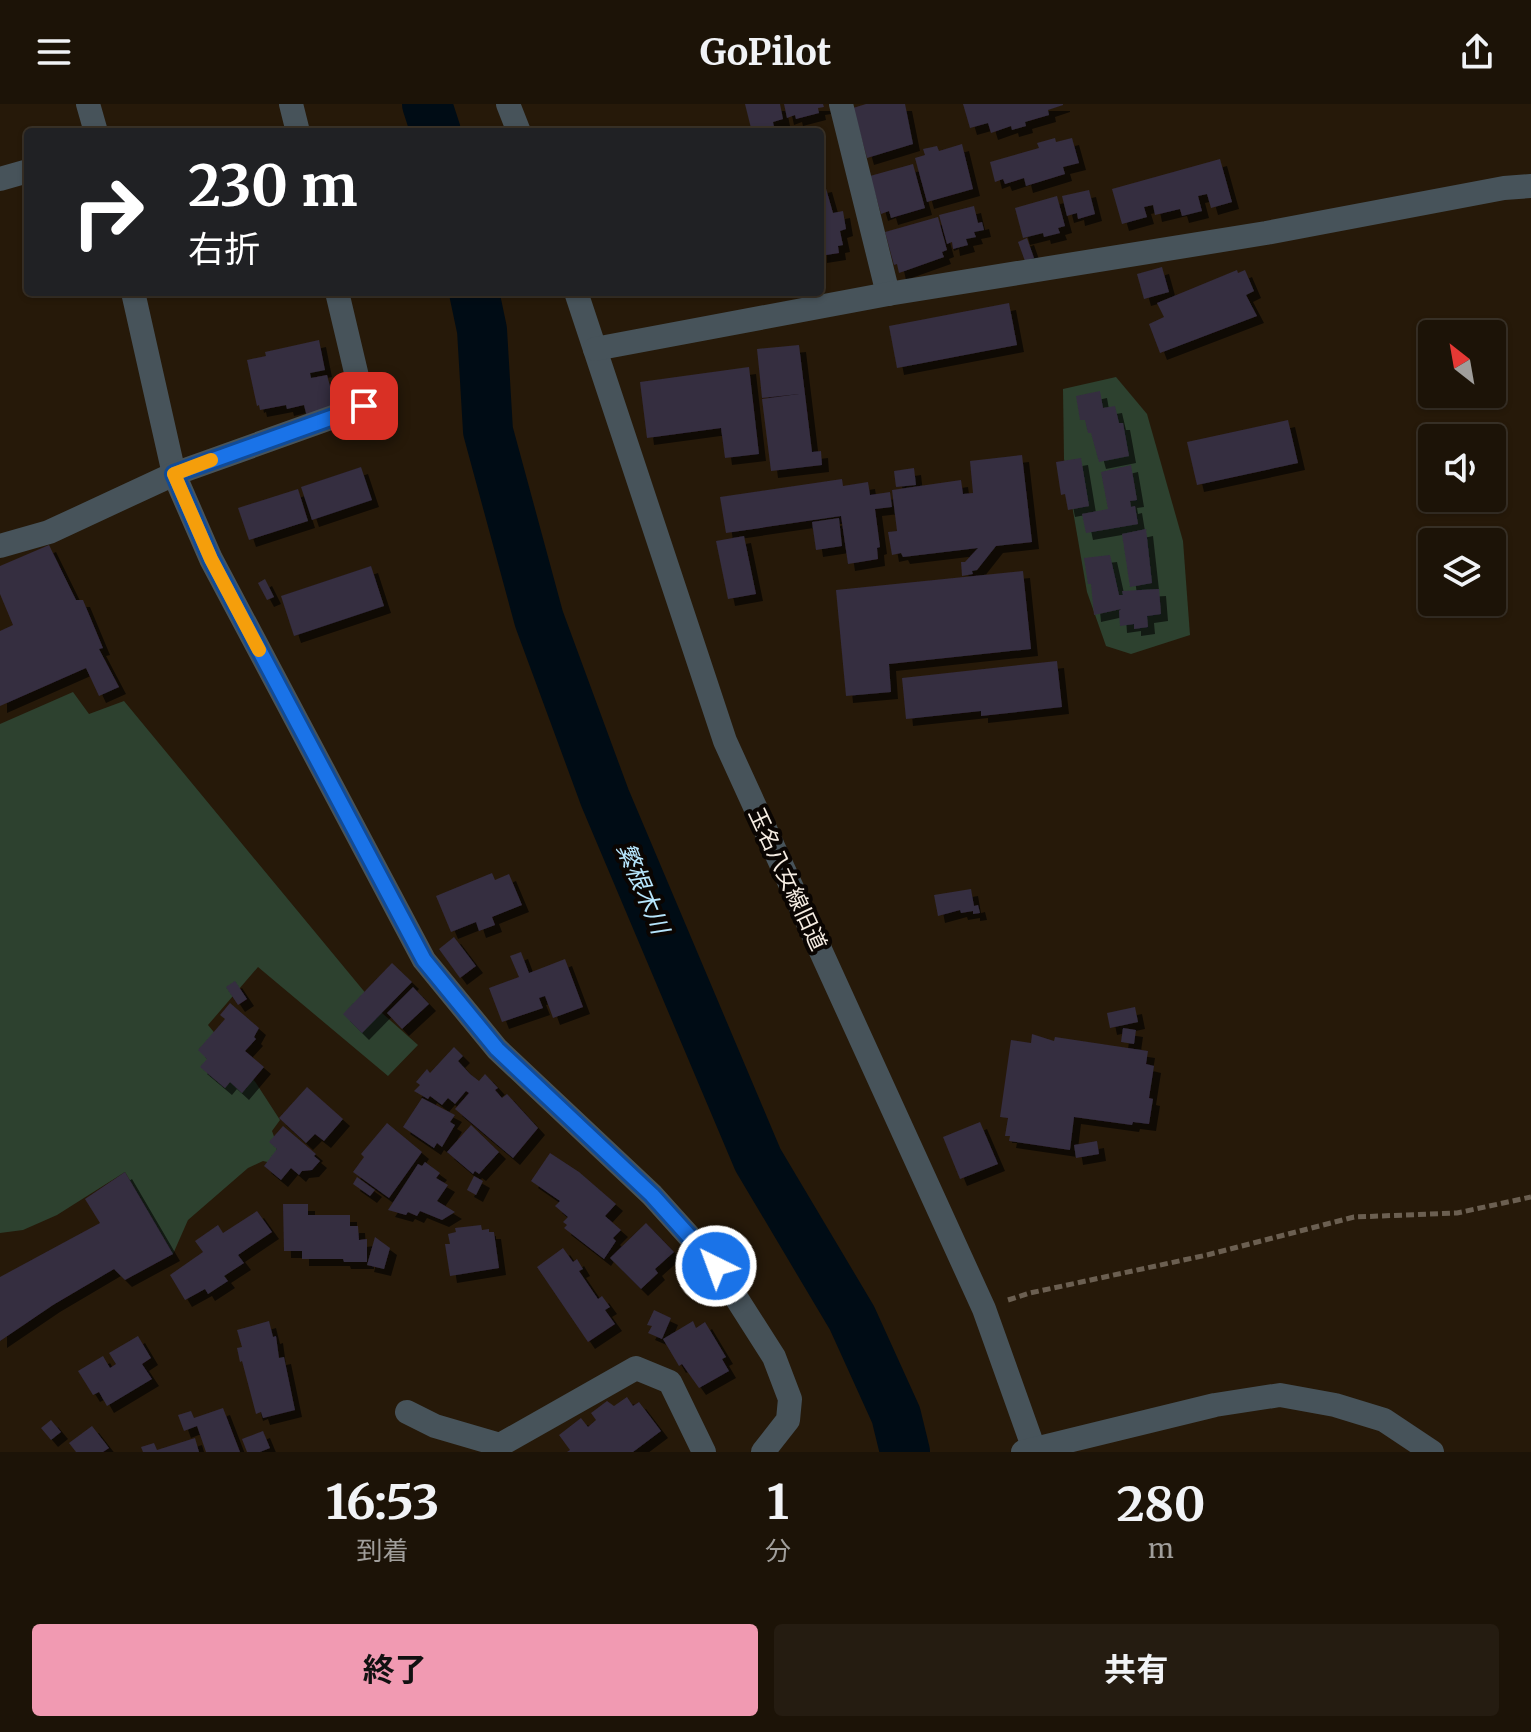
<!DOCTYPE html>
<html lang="ja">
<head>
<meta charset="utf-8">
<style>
	:root { --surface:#1c1307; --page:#251c11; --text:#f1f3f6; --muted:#a09e9b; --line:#3a3228; --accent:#f19ab2 }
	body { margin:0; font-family:Merriweather,"Noto Sans JP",serif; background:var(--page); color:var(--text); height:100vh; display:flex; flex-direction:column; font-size:30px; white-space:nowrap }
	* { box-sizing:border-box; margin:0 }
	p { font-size:26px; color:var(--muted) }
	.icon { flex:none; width:44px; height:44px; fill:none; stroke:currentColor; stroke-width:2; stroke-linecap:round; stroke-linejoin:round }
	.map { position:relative; height:1348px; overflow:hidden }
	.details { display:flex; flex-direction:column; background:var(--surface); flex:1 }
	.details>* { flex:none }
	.guide { position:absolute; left:24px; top:24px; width:800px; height:168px; border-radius:8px; box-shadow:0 2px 6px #0004,0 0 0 2px var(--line); background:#202124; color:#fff; overflow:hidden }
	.needle { width:52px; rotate:329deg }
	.fabs { position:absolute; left:1418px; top:216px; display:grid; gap:16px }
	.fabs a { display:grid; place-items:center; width:88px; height:88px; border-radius:8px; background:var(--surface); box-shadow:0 2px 6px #0004,0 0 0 2px var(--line); font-size:40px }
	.pin { position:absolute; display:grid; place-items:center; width:68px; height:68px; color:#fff; margin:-34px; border-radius:16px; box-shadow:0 4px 12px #0006 }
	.me { position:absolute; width:88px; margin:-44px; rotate:318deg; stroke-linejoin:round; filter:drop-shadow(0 0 6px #0008) }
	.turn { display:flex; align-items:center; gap:28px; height:168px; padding:0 32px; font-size:36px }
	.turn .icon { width:104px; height:104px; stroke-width:2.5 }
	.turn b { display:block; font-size:56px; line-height:68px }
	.eta { display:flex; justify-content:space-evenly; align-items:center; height:136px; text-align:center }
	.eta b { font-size:48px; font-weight:700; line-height:56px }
	.cta { display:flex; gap:16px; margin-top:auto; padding:16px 32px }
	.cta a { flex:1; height:92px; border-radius:8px; background:var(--accent); color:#111; font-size:32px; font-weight:700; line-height:92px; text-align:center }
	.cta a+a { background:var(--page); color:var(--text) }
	header { display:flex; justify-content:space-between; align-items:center; height:104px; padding:0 32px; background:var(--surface); font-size:36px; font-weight:700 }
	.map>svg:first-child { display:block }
</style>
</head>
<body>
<header><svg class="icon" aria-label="menu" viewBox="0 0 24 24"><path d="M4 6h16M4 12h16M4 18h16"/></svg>GoPilot<svg class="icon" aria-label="share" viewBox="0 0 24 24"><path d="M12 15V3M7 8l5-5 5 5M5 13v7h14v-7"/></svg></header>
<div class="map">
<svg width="1531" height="1348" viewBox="0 0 1531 1348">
	<defs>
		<filter id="shadow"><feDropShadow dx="7" dy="7" stdDeviation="0" flood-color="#0009"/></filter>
	</defs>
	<rect width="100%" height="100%" fill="#261909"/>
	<g fill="#2d412f">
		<path d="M1116,273L1147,310L1183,437L1190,531L1131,550L1106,542L1087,488L1064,355L1063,285Z"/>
		<path d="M73,588L89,610L124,597L382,909L418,941L388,972L258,863L208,921L256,979L280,1016L272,1027L285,1062L263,1057L248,1064L188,1116L173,1150L125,1068L57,1111L23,1126L0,1129V620Z"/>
	</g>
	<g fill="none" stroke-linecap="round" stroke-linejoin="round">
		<g stroke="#000c15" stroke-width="50">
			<path d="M427,0L436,28"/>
			<path d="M474,188L482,226L488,327L539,515L605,694L758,1056L852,1214L896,1311L905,1348"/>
		</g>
	</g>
	<g fill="#352d40" filter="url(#shadow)">
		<path d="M745,0H780L783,15L773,18L775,28H752Z"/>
		<path d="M784,0H823L824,3L818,4L819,9L796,15L795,11L787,14Z"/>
		<path d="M866,0H905L913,40L867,54L853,4Z"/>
		<path d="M963,0H1063V1L1048,6L1049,11L1025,18L1026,22L1012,26L1011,22L991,29L988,19L970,24Z"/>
		<path d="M1055,34L1056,38L1072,34L1079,59L1063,63L1065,70L1026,82L1024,74L1005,80L1003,75L995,78L990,58L1039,44L1037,39Z"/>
		<path d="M962,40L973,85L927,98L915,54L925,51L923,45L937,42L939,47Z"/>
		<path d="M1220,55L1232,98L1211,104L1207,90L1198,92L1202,107L1182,112L1180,105L1155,111L1153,101L1144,103L1147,113L1122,120L1112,85Z"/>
		<path d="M913,60L925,104L891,114L889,107L881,110L870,72Z"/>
		<path d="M825,81L833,109L843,107L846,125L840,127L843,141L838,142L839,149L820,152V82Z"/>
		<path d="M1089,86L1095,110L1078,115L1077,109L1067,112L1062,92Z"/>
		<path d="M1057,92L1065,122L1058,124L1060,129L1044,133L1043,129L1023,134L1015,104Z"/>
		<path d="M974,102L978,119L982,118L984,126L974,128L976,133L966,135L968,141L953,145L952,138L947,140L939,111Z"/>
		<path d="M938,113L947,146L942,148L944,153L899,169L897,160L894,161L885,128Z"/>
		<path d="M1027,134L1034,154L1025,157L1018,138Z"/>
		<path d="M1162,163L1169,188L1144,195L1137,170Z"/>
		<path d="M1237,166L1238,169L1245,166L1254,187L1246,191L1257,212L1160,249L1149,220L1164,213L1157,199Z"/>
		<path d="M1009,199L1017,241L897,264L889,222Z"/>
		<path d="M319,236L325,266L310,269L311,274L327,271L340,319L309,321L304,301L287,305L286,301L260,306L259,301L257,302L247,256L266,252L265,248Z"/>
		<path d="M799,241L812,348L821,347L822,361L771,367L762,295L799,290L762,294L757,245Z"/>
		<path d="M749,263L759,350L725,354L721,324L647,334L640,278Z"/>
		<path d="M1100,287L1103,304L1115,302L1119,319H1123L1129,352L1099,358L1091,329H1088L1085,316H1080L1076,292Z"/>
		<path d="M1288,316L1298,359L1197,381L1187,338Z"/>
		<path d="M1022,351L1032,438L996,442L977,466L972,467L973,470L962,472L961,458H965L978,444L903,453L901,449L892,451L888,428L897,427L892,386L961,376L963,390L973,389L970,357Z"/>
		<path d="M1081,354L1089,402L1068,406L1065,390L1061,391L1056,358Z"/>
		<path d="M1131,361L1137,396L1130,397L1131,403L1135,402L1138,420L1086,429L1082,410L1108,405L1101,368Z"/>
		<path d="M361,363L372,396L312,416L301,383Z"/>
		<path d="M914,364L916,381L896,383L894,367Z"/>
		<path d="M842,375L843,382L868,378L870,391L890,388L892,403L875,405L880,443L877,444L878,455L848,460L841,412L726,429L720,393Z"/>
		<path d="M298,385L308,417L249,436L238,404Z"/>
		<path d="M839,414L842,442L816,446L812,418Z"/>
		<path d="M1146,425L1152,479L1130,483L1122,430Z"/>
		<path d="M744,432L756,490L728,495L716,437Z"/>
		<path d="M49,441L76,496H83L103,544L99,545L119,583L99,592L86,564L0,602V527L13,521L0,490V462Z"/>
		<path d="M1110,451L1119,491H1123L1122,487L1159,485L1161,510L1147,512L1148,523L1134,525V520L1120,522L1119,507L1121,505L1094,511L1091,480H1088L1084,454Z"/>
		<path d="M371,462L384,502L294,532L281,492Z"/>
		<path d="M1023,467L1031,545L889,560L891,588L846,592L836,486Z"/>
		<path d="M265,475L274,493L267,496L258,479Z"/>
		<path d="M1057,557L1062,603L981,612V607L906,615L902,574Z"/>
		<path d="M492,769L495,776L509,770L522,801L492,813L495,821L479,827L476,818L451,828L436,792Z"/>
		<path d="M971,785L974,802L978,801L980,809L973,810V807L961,809L960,806L938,812L934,791Z"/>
		<path d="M454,833L476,862L460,874L439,845Z"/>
		<path d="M521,848L529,869L565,855L583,903L553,914L545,892L539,894L543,904L502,918L489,884L519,873L510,852Z"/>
		<path d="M392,859L412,878L362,929L343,910Z"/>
		<path d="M235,877L247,895L238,901L226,883Z"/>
		<path d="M413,883L429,900L402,925L387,909Z"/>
		<path d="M230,899L259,924L254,933L256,935L245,947L264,963L242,989L230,978L225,984L200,963L207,955L198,946L225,915L220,911Z"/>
		<path d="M1135,903L1138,918L1110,924L1107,909Z"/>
		<path d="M1123,924L1136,926L1134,940L1121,938Z"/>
		<path d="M1032,930L1054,937L1055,933L1148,947L1146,960L1154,962L1149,994L1153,995L1149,1020L1133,1018L1132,1021L1074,1013L1070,1046L1009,1037L1010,1032H1005L1008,1014L1000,1013L1011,936L1031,939Z"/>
		<path d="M454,943L463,952L458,957L470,970L479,977L485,970L498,984L495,986L502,994L507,990L538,1024L513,1054L455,1005L469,989L466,987L455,1000L448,994L442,1001L430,992L428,995L414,987L420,981L416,978L427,965L430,969Z"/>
		<path d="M307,983L343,1015L324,1037L315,1030L306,1039L279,1014Z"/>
		<path d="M422,994L455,1011L450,1018L455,1021L442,1043L437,1039L434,1044L403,1023Z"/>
		<path d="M980,1018L998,1060L960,1075L943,1033Z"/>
		<path d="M387,1019L422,1048L389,1094L353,1068L364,1053L361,1050Z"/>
		<path d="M471,1021L499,1048L479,1070L475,1067L473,1070L447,1048Z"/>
		<path d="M283,1022L316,1050L314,1052L320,1057L312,1066L302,1067L299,1071L291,1064L281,1076L264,1062L277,1045L269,1038Z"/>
		<path d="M1097,1037L1099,1050L1076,1054L1074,1041Z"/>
		<path d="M550,1049L579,1068L616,1100L605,1112L621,1126L613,1134L616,1137L604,1155L564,1124L567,1121L563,1118L568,1113L555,1102L560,1097L531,1077Z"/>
		<path d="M425,1058L440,1069L436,1074L448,1081L437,1097L455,1108L442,1116L420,1107L417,1112L408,1108L406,1111L388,1106L418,1060L422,1062Z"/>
		<path d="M125,1068L173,1150L125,1176L114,1165L53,1201L0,1237V1173L100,1119L85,1095Z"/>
		<path d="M474,1072L483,1077L476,1091L467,1086Z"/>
		<path d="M357,1073L375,1086L370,1092L353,1080Z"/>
		<path d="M283,1100H308V1111H350V1122H358L359,1136L367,1135V1158H344L343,1155H302V1147H284Z"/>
		<path d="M257,1107L272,1128L238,1151L244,1159L224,1172L228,1177L208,1190L205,1185L185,1196L170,1171L203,1148L195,1137L218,1121L223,1129Z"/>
		<path d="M646,1119L674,1148L655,1165L658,1169L641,1185L610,1154Z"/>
		<path d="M481,1121L482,1126L489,1125V1128H494L499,1164L450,1172L445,1140H450L448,1130L456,1128L455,1124Z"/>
		<path d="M375,1133L390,1144L384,1165L367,1161Z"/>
		<path d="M563,1144L573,1158L577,1155L583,1165L579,1167L598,1195L602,1192L610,1203L605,1206L615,1220L588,1238L537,1163Z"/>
		<path d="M654,1206L671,1214L662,1235L648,1229L652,1222L647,1221Z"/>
		<path d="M269,1217L273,1233L276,1232L279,1254L284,1253L295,1306L263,1314L261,1308L256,1310L242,1257L240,1258L237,1244L242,1243L237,1226Z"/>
		<path d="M693,1217L696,1224L705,1218L726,1253L722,1255L729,1267L699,1284L682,1260L679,1262L663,1235Z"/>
		<path d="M138,1232L151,1254L142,1260L152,1275L107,1302L99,1288L93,1291L78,1267L103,1252L110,1264L116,1260L109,1249Z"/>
		<path d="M627,1293L633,1302L639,1298L661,1327L633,1348H567L570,1346L559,1331L581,1314L588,1323L596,1316L591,1309L607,1297L614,1302Z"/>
		<path d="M223,1304L240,1348H206L197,1322L184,1327L178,1311L191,1307L194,1314Z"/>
		<path d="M51,1316L61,1328L51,1336L41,1324Z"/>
		<path d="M92,1322L109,1344L103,1348H76L69,1339Z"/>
		<path d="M263,1327L270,1344L260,1348H247L242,1335Z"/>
		<path d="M195,1334L199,1348H143L141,1343L154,1339L157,1346Z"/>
	</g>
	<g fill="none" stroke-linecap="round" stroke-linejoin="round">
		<path stroke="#6b5f51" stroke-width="5" stroke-dasharray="8 4" stroke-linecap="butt" d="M1008,1196L1030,1189L1207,1151L1354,1113L1457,1109L1531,1093"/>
		<g stroke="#47535a" stroke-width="24">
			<path d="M88,0L96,28"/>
			<path d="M291,0L298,28"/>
			<path d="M508,0L519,28"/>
			<path d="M841,0L888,190"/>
			<path d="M0,75L28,67"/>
			<path d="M133,188L174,370L211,455L424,856L497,945L652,1091L716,1162L774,1253L790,1295L788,1316L763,1348"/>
			<path d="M576,188L725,637L984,1205L1035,1348"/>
			<path d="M595,245L888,190L1266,129L1504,84L1531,82"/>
			<path d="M0,442L49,428L174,370L364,302L337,188"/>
			<path d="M407,1308L435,1322L500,1341L636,1264L670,1278L704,1348"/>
			<path d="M1023,1348L1215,1301L1280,1291L1335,1301L1384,1316L1432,1348"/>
		</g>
	</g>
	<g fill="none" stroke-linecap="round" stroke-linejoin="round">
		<defs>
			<path id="route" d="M364,302L174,370L211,455L424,856L497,945L652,1091L716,1162"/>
		</defs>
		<use href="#route" stroke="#114b97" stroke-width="20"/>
		<use href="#route" stroke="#1a73e8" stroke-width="14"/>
		<path stroke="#f59e0b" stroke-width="14" d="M211,356L174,370L211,455L259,546"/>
	</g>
	<g text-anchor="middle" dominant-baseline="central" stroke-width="8" stroke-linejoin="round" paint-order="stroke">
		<g font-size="22" fill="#f5ece2" stroke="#0a0502">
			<text transform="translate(788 775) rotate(65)">玉名八女線旧道</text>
		</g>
		<g font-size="24" font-style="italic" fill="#b7e6fd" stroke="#0a0502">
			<text transform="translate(643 784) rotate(67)">繁根木川</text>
		</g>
	</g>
</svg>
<div class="fabs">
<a><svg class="needle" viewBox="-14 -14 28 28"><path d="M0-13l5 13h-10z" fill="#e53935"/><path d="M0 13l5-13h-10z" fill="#a09e9b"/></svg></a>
<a><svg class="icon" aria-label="sound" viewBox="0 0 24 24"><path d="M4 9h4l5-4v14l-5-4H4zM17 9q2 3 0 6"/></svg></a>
<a><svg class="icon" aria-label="layers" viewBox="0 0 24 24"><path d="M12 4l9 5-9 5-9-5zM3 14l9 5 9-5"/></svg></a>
</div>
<div class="pin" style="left:364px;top:302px;background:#d93025"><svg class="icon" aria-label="arrive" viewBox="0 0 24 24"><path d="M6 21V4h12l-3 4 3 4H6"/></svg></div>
<svg class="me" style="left:716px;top:1162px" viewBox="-20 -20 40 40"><circle r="17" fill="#1a73e8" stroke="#fff" stroke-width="3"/><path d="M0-11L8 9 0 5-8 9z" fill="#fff"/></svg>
<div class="guide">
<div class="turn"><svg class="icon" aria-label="right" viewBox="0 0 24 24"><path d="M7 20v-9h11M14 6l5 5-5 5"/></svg><div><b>230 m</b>右折</div></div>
</div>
</div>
<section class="details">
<div class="eta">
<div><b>16:53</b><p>到着</p></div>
<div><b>1</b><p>分</p></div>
<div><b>280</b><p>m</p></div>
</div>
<div class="cta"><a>終了</a><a>共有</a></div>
</section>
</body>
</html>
